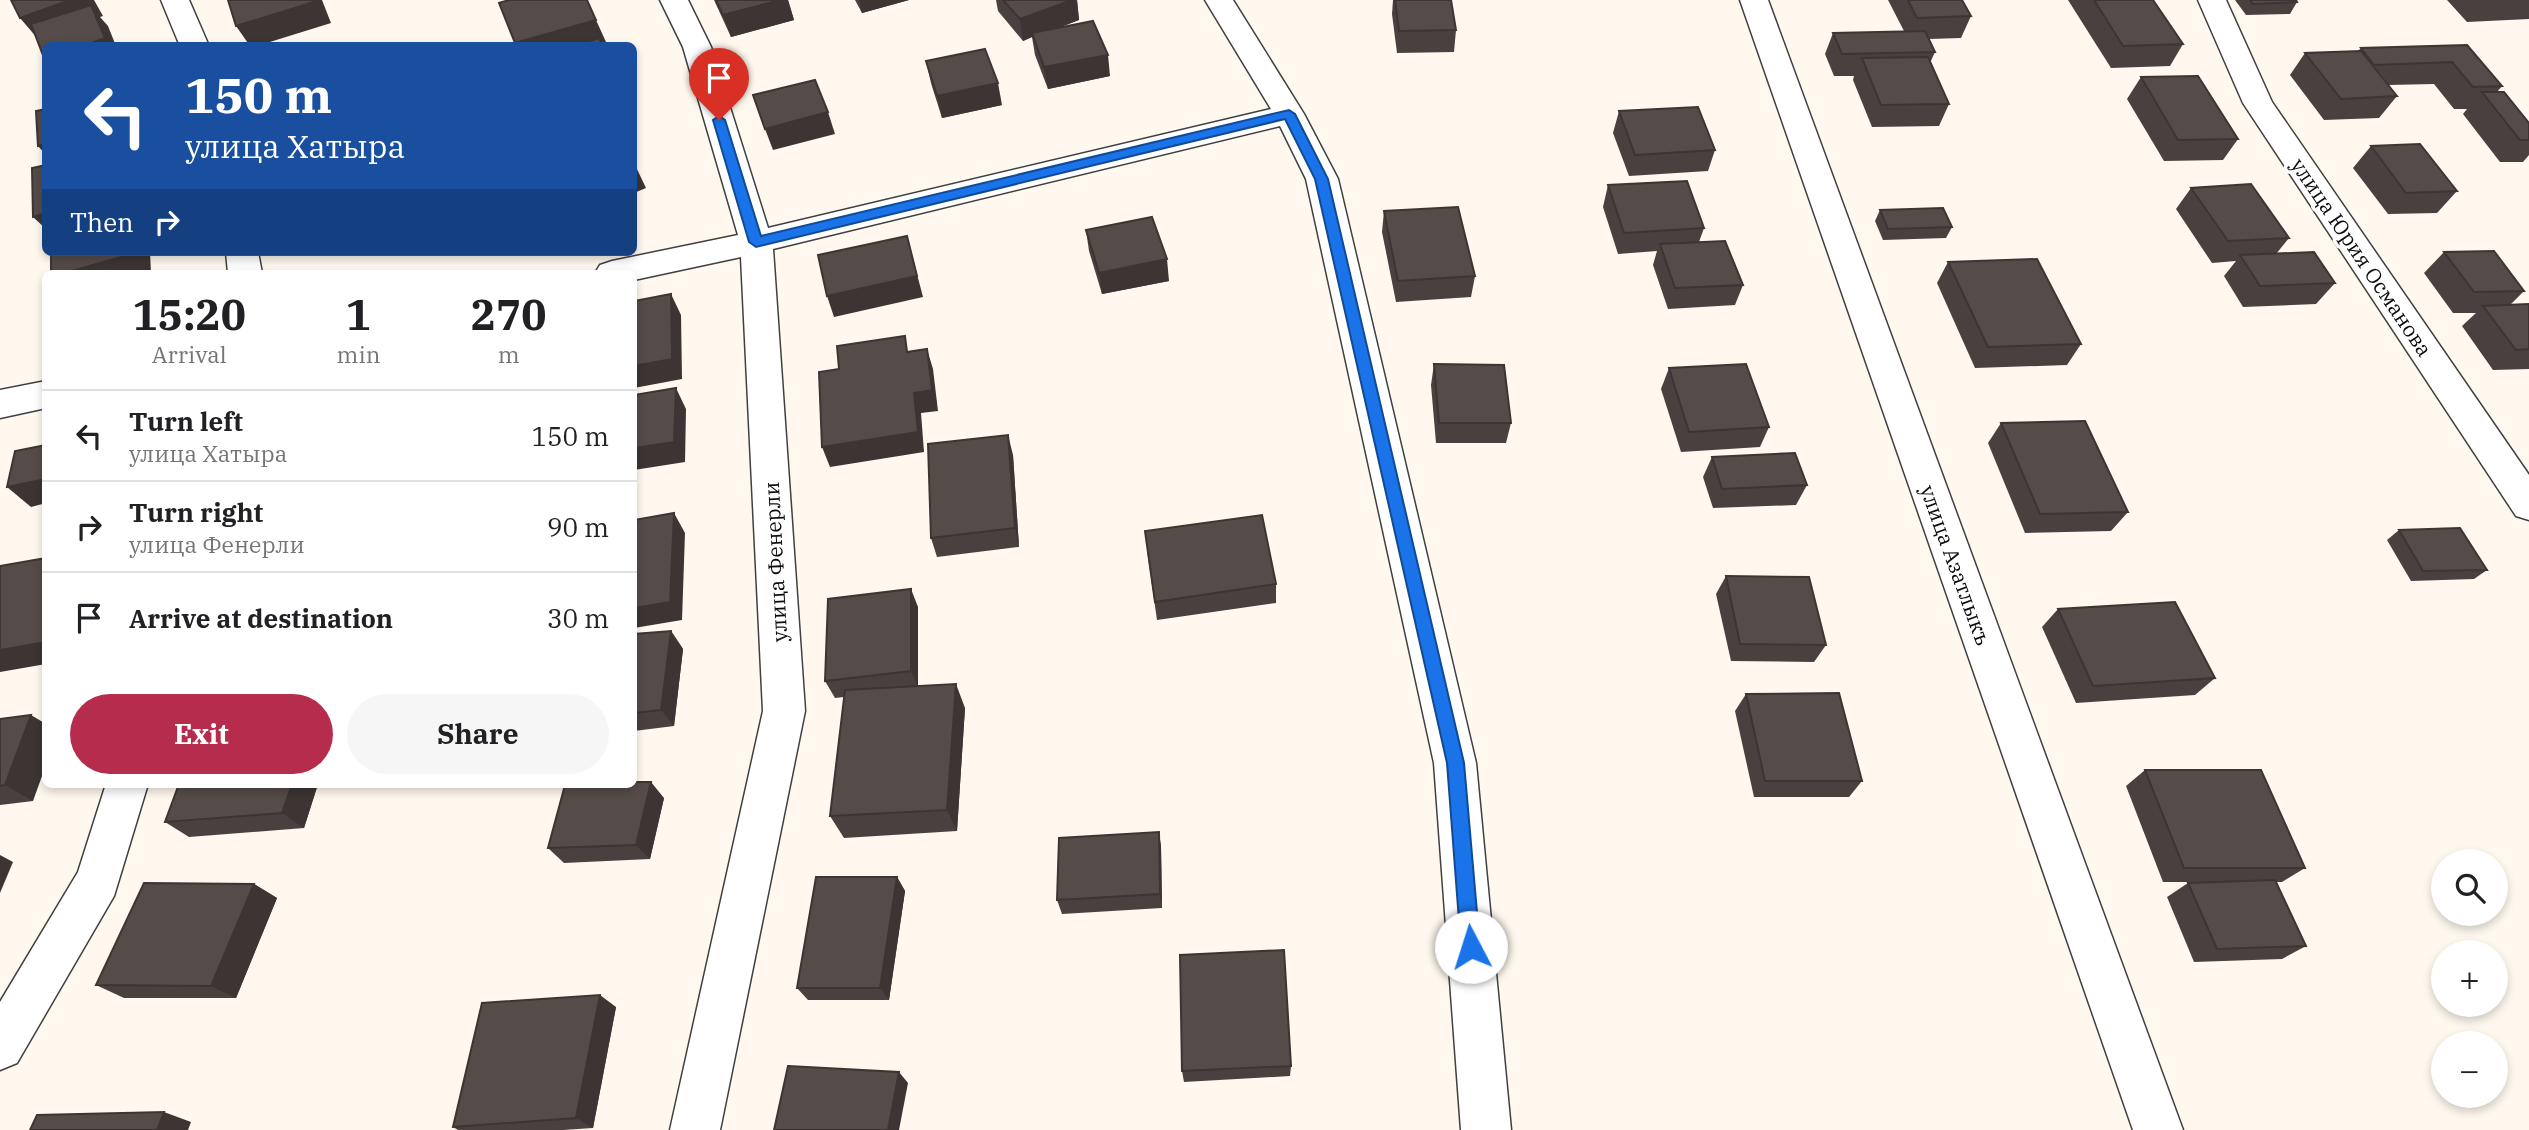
<!DOCTYPE html>
<html lang="en">
<head>
<meta charset="utf-8">
<style>
	:root { --surface:#fff; --page:#f6f6f6; --text:#202124; --muted:#757577; --line:#e0e0e0; --accent:#b62c4c }
	body { margin:0; font-family:"IBM Plex Serif",serif; background:var(--page); color:var(--text); height:100vh; display:flex; flex-direction:column; font-size:26px; white-space:nowrap }
	* { box-sizing:border-box; margin:0 }
	p { font-size:23px; color:var(--muted) }
	.icon { flex:none; width:38px; height:38px; fill:none; stroke:currentColor; stroke-width:2; stroke-linecap:round; stroke-linejoin:round }
	.map { position:relative; flex:1; overflow:hidden }
	.side { position:absolute; left:42px; top:270px; width:595px; height:518px; display:flex; flex-direction:column; background:var(--surface); border-radius:10px; box-shadow:0 4px 10px #0003 }
	.side>* { flex:none }
	.banner { position:absolute; left:42px; top:42px; width:595px; height:214px; border-radius:10px; box-shadow:0 4px 10px #0003; background:#1a4fa0; color:#fff; overflow:hidden }
	.buttons { position:absolute; left:2431px; top:849px; display:grid; gap:14px }
	.buttons a { display:grid; place-items:center; width:77px; height:77px; border-radius:50%; background:var(--surface); box-shadow:0 4px 10px #0003; font-size:35px }
	.pin { position:absolute; display:grid; place-items:center; width:60px; height:60px; color:#fff; margin:-72px -30px; border-radius:50% 50% 50% 0; rotate:-45deg; box-shadow:0 0 7px #0007 }
	.pin .icon { rotate:45deg }
	.me { position:absolute; width:77px; margin:-38px; rotate:355deg; stroke-linejoin:round; filter:drop-shadow(0 0 5px #0008) }
	.turn { display:flex; align-items:center; gap:24px; height:147px; padding:0 28px; font-size:32px }
	.turn .icon { width:91px; height:91px; stroke-width:2.5 }
	.turn b { display:block; font-size:49px; line-height:60px }
	.then { display:flex; align-items:center; height:66px; padding:0 28px; background:#0003; gap:14px; font-size:26px }
	.eta { display:flex; justify-content:space-evenly; align-items:center; height:119px; text-align:center }
	.eta b { font-size:42px; font-weight:800; line-height:49px }
	.cta { display:flex; gap:14px; margin-top:auto; padding:14px 28px }
	.cta a { flex:1; height:80px; border-radius:42px; background:var(--accent); color:#fff; font-size:28px; font-weight:800; line-height:80px; text-align:center }
	.cta a+a { background:var(--page); color:var(--text) }
	ul { padding:0; list-style:none }
	li { display:flex; align-items:center; gap:21px; height:91px; padding:0 28px; border-top:2px solid var(--line) }
	li div { flex:1 }
	li b { display:block; font-size:26px }
	li em { font-style:normal }
	.map>svg:first-child { display:block }
</style>
</head>
<body>
<div class="map">
<svg width="2529" height="1130" viewBox="0 0 2529 1130">
	<rect width="100%" height="100%" fill="#fef8ee"/>
	<g fill="none" stroke-linecap="round" stroke-linejoin="round">
		<defs>
			<g id="minor">
				<path d="M161,0H189L209,46H180Z"/>
				<path d="M660,0H688L711,47L768,228L1271,109L1205,0H1233L1304,114L1338,179L1476,763L1511,1130H1461L1434,763L1306,179L1280,126L773,249L805,711L720,1130H670L763,711L741,257L634,280V273H595L600,265L612,261L738,235L683,47Z"/>
				<path d="M1740,0H1768L2183,1130H2133Z"/>
				<path d="M2198,0H2226L2272,102L2529,475V520L2516,516L2243,103Z"/>
				<path d="M226,252H258L262,273H228Z"/>
				<path d="M46,381V408L0,418V390Z"/>
				<path d="M106,784H148L114,896L17,1063L0,1070V1002L78,872Z"/>
			</g>
		</defs>
		<use href="#minor" stroke="#404040" stroke-width="3"/>
		<use href="#minor" fill="#fff" fill-rule="evenodd"/>
	</g>
	<g fill="#494140">
		<path d="M714,0H788L794,20L731,37Z"/>
		<path d="M855,0H909L862,13Z"/>
		<path d="M996,0H1077L1079,20L1056,29L1110,76L1048,89L1035,55L1032,37L1023,41L998,11Z"/>
		<path d="M1393,0H1451L1456,30L1454,52L1397,53L1392,14Z"/>
		<path d="M1888,0H1962L1971,16L1961,38L1929,39L1935,52L1930,63L1949,104L1939,126L1872,127L1853,80L1854,76H1834L1825,54L1833,33L1904,31Z"/>
		<path d="M2068,0H2153L2183,44L2170,66L2111,68Z"/>
		<path d="M2235,0H2296L2297,2L2290,14L2246,15Z"/>
		<path d="M2447,0H2529V19L2467,22Z"/>
		<path d="M2467,45L2502,86L2497,92L2529,123V155L2523,162H2500L2463,114L2467,109H2454L2434,84L2388,85L2397,96L2379,118L2324,120L2290,75L2305,53L2358,51L2361,48Z"/>
		<path d="M926,61L1002,105L942,118L931,83Z"/>
		<path d="M2141,77L2238,139L2223,160L2164,161L2127,99Z"/>
		<path d="M1619,111L1715,150L1708,171L1629,176L1613,133Z"/>
		<path d="M2371,146L2457,191L2437,213L2388,214L2353,168Z"/>
		<path d="M1608,185L1704,228L1699,242L1743,285L1735,305L1668,309L1653,265L1657,251L1618,254L1603,207Z"/>
		<path d="M2191,188L2289,238L2276,254L2335,283L2316,304L2243,307L2224,276L2236,261L2212,263L2176,209Z"/>
		<path d="M1880,210L1952,227L1946,238L1883,240L1875,221Z"/>
		<path d="M1384,211L1475,276L1471,297L1396,302L1382,232Z"/>
		<path d="M1086,230L1169,281L1102,294L1089,251Z"/>
		<path d="M2444,252L2524,291L2510,305L2529,304V369L2493,370L2462,326L2476,313H2453L2424,273Z"/>
		<path d="M1948,262L2081,344L2067,365L1975,368L1937,283Z"/>
		<path d="M1434,364L1511,423L1506,443H1436L1431,385Z"/>
		<path d="M1669,368L1769,427L1760,447L1681,452L1661,389Z"/>
		<path d="M2001,423L2128,512L2111,531L2025,533L1988,443Z"/>
		<path d="M1013,455L1019,547L937,557L931,538Z"/>
		<path d="M1712,457L1807,485L1796,505L1713,508L1703,477Z"/>
		<path d="M2399,530L2487,570L2474,579L2411,581L2387,540Z"/>
		<path d="M1147,550L1276,584V603L1157,620Z"/>
		<path d="M1726,576L1826,645L1814,662L1731,661L1716,594Z"/>
		<path d="M918,607V686L965,708L957,831L844,838L830,816L844,697L835,698L825,681Z"/>
		<path d="M2058,609L2215,678L2195,695L2076,703L2042,627Z"/>
		<path d="M671,631L683,649L674,726L634,731V634Z"/>
		<path d="M1746,694L1862,781L1849,797H1754L1735,711Z"/>
		<path d="M0,719L33,801L0,805Z"/>
		<path d="M2145,770L2305,868L2282,882H2276L2306,946L2282,959L2194,962L2167,897L2188,883L2199,882H2163L2126,786Z"/>
		<path d="M318,784L304,828L189,837L165,822Z"/>
		<path d="M664,798L650,859L564,863L548,848Z"/>
		<path d="M1159,832L1161,847L1162,908L1062,914L1057,900Z"/>
		<path d="M897,877L905,891L889,1000H808L797,988Z"/>
		<path d="M254,884L277,898L236,998H124L96,985Z"/>
		<path d="M616,1007L593,1128L563,1130H458L453,1127Z"/>
		<path d="M1291,1066L1290,1076L1184,1082L1182,1071Z"/>
	</g>
	<g fill="#3c3534">
		<path d="M70,0H94L103,16L100,17L108,26L116,46H83L38,39L20,18Z"/>
		<path d="M317,0H322L331,23L257,46H250L236,26Z"/>
		<path d="M780,0H788L794,20L731,37L723,15Z"/>
		<path d="M859,0H909L862,13Z"/>
		<path d="M1072,0H1077L1079,20L1033,37L1032,33V37L1023,41L1020,19Z"/>
		<path d="M596,20L606,42L593,46H516L515,43Z"/>
		<path d="M1108,55L1110,76L1048,89L1044,67Z"/>
		<path d="M998,83L1002,105L942,118L937,96Z"/>
		<path d="M828,112L835,134L773,150L765,129Z"/>
		<path d="M46,144V155L38,146Z"/>
		<path d="M636,167L646,188L634,193V168Z"/>
		<path d="M46,213V229L33,217Z"/>
		<path d="M907,236L923,297L834,317L827,296Z"/>
		<path d="M132,252H150L151,273H64Z"/>
		<path d="M1167,259L1169,281L1102,294L1099,273Z"/>
		<path d="M671,294L681,315L682,379L634,388V366Z"/>
		<path d="M927,349L933,369L938,411L921,413L924,452L830,467L822,447L914,393Z"/>
		<path d="M676,388L686,409L685,462L634,470V448Z"/>
		<path d="M1008,435L1013,455L1019,547L1015,528Z"/>
		<path d="M46,479V503L31,507L7,487Z"/>
		<path d="M674,513L685,533L682,620L634,628V608Z"/>
		<path d="M911,589L918,607V688L911,671Z"/>
		<path d="M671,631L683,649L674,726L661,710Z"/>
		<path d="M46,642V664L0,672V650Z"/>
		<path d="M956,684L965,708L957,831L947,810Z"/>
		<path d="M31,715L46,724V765L33,801L5,785Z"/>
		<path d="M651,782L664,798L650,859L636,845Z"/>
		<path d="M292,784H318L304,828L282,813Z"/>
		<path d="M1159,832L1161,847L1162,908L1160,894Z"/>
		<path d="M0,855L13,862L0,893Z"/>
		<path d="M897,877L905,891L889,1000L880,988Z"/>
		<path d="M254,884L277,898L236,998L211,986Z"/>
		<path d="M600,995L616,1007L593,1128L576,1118Z"/>
		<path d="M899,1072L908,1083L899,1130H888Z"/>
		<path d="M164,1112L191,1122L188,1130H157Z"/>
	</g>
	<g fill="#554c4a" stroke="#3c3534" stroke-width="2">
		<path d="M11,0H70L20,18Z"/>
		<path d="M228,0H317V1L236,26Z"/>
		<path d="M509,0H587L596,20L515,43L499,3Z"/>
		<path d="M716,0H780L723,15Z"/>
		<path d="M1003,0H1072L1020,19Z"/>
		<path d="M1395,0H1451L1456,30L1399,31Z"/>
		<path d="M1908,0H1962L1971,16L1917,18Z"/>
		<path d="M2094,0H2153L2183,44L2123,46Z"/>
		<path d="M2250,0H2296L2297,2L2253,4Z"/>
		<path d="M91,5L105,38L83,46H46V58H44L31,24Z"/>
		<path d="M1093,21L1108,55L1044,67L1032,33Z"/>
		<path d="M1925,31L1935,52L1842,54L1833,33Z"/>
		<path d="M599,38L603,46H574Z"/>
		<path d="M2467,45L2502,86L2473,87L2452,62L2374,65L2361,48Z"/>
		<path d="M985,49L998,83L937,96L926,61Z"/>
		<path d="M2361,51L2397,96L2341,99L2305,53Z"/>
		<path d="M1928,57L1949,104L1881,105L1862,58Z"/>
		<path d="M2198,76L2238,139L2178,140L2141,77Z"/>
		<path d="M815,80L828,112L765,129L753,95Z"/>
		<path d="M2482,92H2504L2529,123V140H2520Z"/>
		<path d="M1698,107L1715,150L1635,155L1619,111Z"/>
		<path d="M46,109V144L38,146L36,111Z"/>
		<path d="M2420,144L2457,191L2406,193L2371,146Z"/>
		<path d="M46,165V213L33,217L32,168Z"/>
		<path d="M1687,181L1704,228L1624,233L1608,185Z"/>
		<path d="M2251,184L2289,238L2228,241L2191,188Z"/>
		<path d="M1458,207L1475,276L1398,281L1384,211Z"/>
		<path d="M1943,208L1952,227L1888,229L1880,210Z"/>
		<path d="M1152,217L1167,259L1099,273L1086,230Z"/>
		<path d="M907,236L917,276L827,296L818,255Z"/>
		<path d="M1725,241L1743,285L1675,288L1660,244Z"/>
		<path d="M2494,251L2524,291L2474,292L2444,252Z"/>
		<path d="M51,252H132V254L64,273H51Z"/>
		<path d="M2314,252L2335,283L2260,286L2240,255Z"/>
		<path d="M2037,259L2081,344L1988,347L1948,262Z"/>
		<path d="M671,294L672,359L634,366V301Z"/>
		<path d="M2529,304V349L2516,350L2483,306Z"/>
		<path d="M905,336L907,352L927,349L932,390L914,393L918,432L822,447L819,372L839,369L837,346Z"/>
		<path d="M1434,364L1504,365L1511,423H1439Z"/>
		<path d="M1746,364L1769,427L1689,432L1669,368Z"/>
		<path d="M676,388L674,442L634,448V395Z"/>
		<path d="M2085,421L2128,512L2040,514L2001,423Z"/>
		<path d="M1008,435L1015,528L931,538L928,444Z"/>
		<path d="M46,445V479L7,487L15,451Z"/>
		<path d="M1795,453L1807,485L1722,489L1712,457Z"/>
		<path d="M674,513L670,602L634,608V520Z"/>
		<path d="M1262,515L1276,584L1155,602L1145,531Z"/>
		<path d="M2460,528L2487,570L2423,571L2399,530Z"/>
		<path d="M46,558V642L0,650V566Z"/>
		<path d="M1726,576L1809,577L1826,645L1740,644Z"/>
		<path d="M911,589V671L825,681L828,599Z"/>
		<path d="M2175,602L2215,678L2093,686L2058,609Z"/>
		<path d="M671,631L661,710L634,713V634Z"/>
		<path d="M956,684L947,810L830,816L845,690Z"/>
		<path d="M1839,693L1862,781H1765L1746,694Z"/>
		<path d="M31,715L5,785L0,786V719Z"/>
		<path d="M2145,770H2261L2305,868H2184Z"/>
		<path d="M634,782H651L636,845L548,848L565,785L634,784Z"/>
		<path d="M179,784H292L282,813L165,822Z"/>
		<path d="M1159,832L1160,894L1057,900L1059,838Z"/>
		<path d="M816,877H897L880,988H797Z"/>
		<path d="M2275,880L2306,946L2217,949L2188,883Z"/>
		<path d="M144,883L254,884L211,986L96,985Z"/>
		<path d="M1284,950L1291,1066L1182,1071L1180,955Z"/>
		<path d="M600,995L576,1118L453,1127L482,1003Z"/>
		<path d="M788,1066L899,1072L888,1130H774Z"/>
		<path d="M164,1112L157,1130H30L37,1115Z"/>
	</g>
	<path fill="#1a73e8" stroke="#114b97" stroke-width="2" d="M1289,110L1295,114L1328,179L1464,763L1480,947L1477,953L1471,956L1464,953L1461,947L1447,763L1315,179L1285,119L756,247L749,242L713,120L719,116L725,120L761,236Z"/>
	<g text-anchor="middle" dominant-baseline="central" stroke-width="7" stroke-linejoin="round" paint-order="stroke">
		<g font-size="21" fill="#0d0d0d" stroke="#fff">
			<text transform="translate(2362 257) rotate(56)">улица Юрия Османова</text>
			<text transform="translate(775 562) rotate(-93)">улица Фенерли</text>
			<text transform="translate(1956 565) rotate(70)">улица Азатлыкъ</text>
		</g>
	</g>
</svg>
<div class="buttons">
<a><svg class="icon" aria-label="search" viewBox="0 0 24 24"><circle cx="10" cy="10" r="6"/><path d="M15 15l6 6"/></svg></a>
<a>+</a>
<a>−</a>
</div>
<div class="pin" style="left:719px;top:120px;background:#d93025"><svg class="icon" aria-label="arrive" viewBox="0 0 24 24"><path d="M6 21V4h12l-3 4 3 4H6"/></svg></div>
<svg class="me" style="left:1471px;top:947px" viewBox="-20 -20 40 40"><circle r="19" fill="#fff"/><path d="M0-13L10 11 0 6-10 11z" fill="#1a73e8"/></svg>
<div class="banner">
<div class="turn"><svg class="icon" aria-label="left" viewBox="0 0 24 24"><path d="M17 20v-9H6M10 6l-5 5 5 5"/></svg><div><b>150 m</b>улица Хатыра</div></div>
<div class="then">Then<svg class="icon" aria-label="right" viewBox="0 0 24 24"><path d="M7 20v-9h11M14 6l5 5-5 5"/></svg></div>
</div>
<section class="side">
<div class="eta">
<div><b>15:20</b><p>Arrival</p></div>
<div><b>1</b><p>min</p></div>
<div><b>270</b><p>m</p></div>
</div>
<ul>
<li><svg class="icon" aria-label="left" viewBox="0 0 24 24"><path d="M17 20v-9H6M10 6l-5 5 5 5"/></svg><div><b>Turn left</b><p>улица Хатыра</p></div><em>150 m</em></li>
<li><svg class="icon" aria-label="right" viewBox="0 0 24 24"><path d="M7 20v-9h11M14 6l5 5-5 5"/></svg><div><b>Turn right</b><p>улица Фенерли</p></div><em>90 m</em></li>
<li><svg class="icon" aria-label="arrive" viewBox="0 0 24 24"><path d="M6 21V4h12l-3 4 3 4H6"/></svg><div><b>Arrive at destination</b></div><em>30 m</em></li>
</ul>
<div class="cta"><a>Exit</a><a>Share</a></div>
</section>
</div>
</body>
</html>
